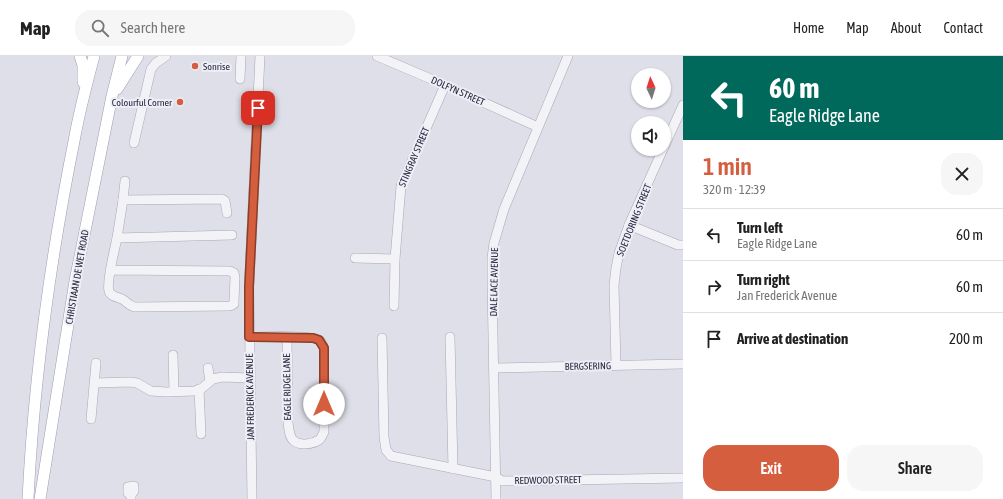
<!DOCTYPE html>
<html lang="en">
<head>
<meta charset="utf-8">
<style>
	:root { --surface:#fff; --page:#f6f6f6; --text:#222; --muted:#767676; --line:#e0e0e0; --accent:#d45e3e }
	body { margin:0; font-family:"Asap Condensed",sans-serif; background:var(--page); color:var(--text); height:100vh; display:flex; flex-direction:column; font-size:15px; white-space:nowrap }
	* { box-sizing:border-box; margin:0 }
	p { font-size:13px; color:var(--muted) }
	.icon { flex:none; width:22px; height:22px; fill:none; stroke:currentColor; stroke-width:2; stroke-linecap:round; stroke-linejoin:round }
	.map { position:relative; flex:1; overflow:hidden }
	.panel { display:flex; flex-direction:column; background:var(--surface); width:320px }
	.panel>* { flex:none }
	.top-card { background:#00695c; color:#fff; overflow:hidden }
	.needle { width:26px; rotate:356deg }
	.controls { position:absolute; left:631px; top:12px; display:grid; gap:8px }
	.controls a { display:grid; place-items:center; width:40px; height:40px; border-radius:50%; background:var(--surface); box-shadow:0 1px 3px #0004; font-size:20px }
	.pin { position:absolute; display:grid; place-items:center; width:34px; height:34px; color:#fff; margin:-17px; border-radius:8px; box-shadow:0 2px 6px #0006 }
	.me { position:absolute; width:44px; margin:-22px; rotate:0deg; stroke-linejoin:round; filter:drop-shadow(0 0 3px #0008) }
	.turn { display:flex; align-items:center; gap:14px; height:84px; padding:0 20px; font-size:18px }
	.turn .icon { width:52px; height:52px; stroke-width:2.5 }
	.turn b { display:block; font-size:28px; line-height:34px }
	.round { display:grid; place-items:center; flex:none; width:42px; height:42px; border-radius:16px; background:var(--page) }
	.summary { display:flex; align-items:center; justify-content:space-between; height:68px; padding:0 20px }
	h1 { font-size:24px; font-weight:600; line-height:30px; color:var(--accent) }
	.button { display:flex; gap:8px; margin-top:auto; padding:8px 20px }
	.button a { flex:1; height:46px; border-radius:16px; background:var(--accent); color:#fff; font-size:16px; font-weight:600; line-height:46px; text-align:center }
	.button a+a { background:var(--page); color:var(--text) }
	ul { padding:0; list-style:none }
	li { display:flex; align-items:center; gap:12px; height:52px; padding:0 20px; border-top:1px solid var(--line) }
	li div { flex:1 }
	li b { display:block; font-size:15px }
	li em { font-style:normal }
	header { display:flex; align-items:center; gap:24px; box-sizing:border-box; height:56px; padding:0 20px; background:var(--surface); border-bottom:1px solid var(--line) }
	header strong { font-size:19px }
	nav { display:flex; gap:22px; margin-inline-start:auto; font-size:14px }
	.search { width:280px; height:36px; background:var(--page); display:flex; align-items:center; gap:10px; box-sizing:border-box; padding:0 14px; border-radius:16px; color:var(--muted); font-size:15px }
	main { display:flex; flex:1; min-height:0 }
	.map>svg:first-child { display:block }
</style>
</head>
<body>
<header>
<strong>Map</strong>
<div class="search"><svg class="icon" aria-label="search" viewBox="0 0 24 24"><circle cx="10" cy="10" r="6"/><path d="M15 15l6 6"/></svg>Search here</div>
<nav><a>Home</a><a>Map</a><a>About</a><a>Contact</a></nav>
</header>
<main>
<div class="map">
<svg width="683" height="443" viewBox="0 0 683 443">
	<rect width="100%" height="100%" fill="#dfdfe9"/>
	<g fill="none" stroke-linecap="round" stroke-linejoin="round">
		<defs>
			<g id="minor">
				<path d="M377,0L445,29L538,71"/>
				<path d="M240,23L241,0"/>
				<path d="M134,87L151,13L156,7L166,0"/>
				<path d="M664,91L683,49"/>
				<path d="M123,144L125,125"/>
				<path d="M227,157L225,145L222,143L123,144L117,182L232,179"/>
				<path d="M629,169L678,189H683"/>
				<path d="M355,202L395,203"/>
				<path d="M110,214L230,215L234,217L235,221L234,246V248L230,250L135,251C129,250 127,246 122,243C117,241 110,240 109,235C106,227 115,192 117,182"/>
				<path d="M394,250L395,203L401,130L445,29"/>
				<path d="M249,281C260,281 313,279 319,284C321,285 323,289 324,292V376C322,379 322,382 319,384C313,388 300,390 294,385C289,381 289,373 288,367L287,281"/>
				<path d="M450,281L453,413"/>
				<path d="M382,282L384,381L386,394L391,400L496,421L502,425L683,422"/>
				<path d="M173,299L174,335"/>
				<path d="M616,309L614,229L616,212L619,197L629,169L663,93"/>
				<path d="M208,312L210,325"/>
				<path d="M494,312L683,308"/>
				<path d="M95,327L130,326L137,327L151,335L166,336L194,335L201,333L213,323L222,321L250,322"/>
				<path d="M199,333L201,378"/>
				<path d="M91,363L96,307"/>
				<path d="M131,443V439L134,435V430L128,431V437L131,439"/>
				<path d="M252,443L249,231L260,0"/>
				<path d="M496,443L492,225V202L494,187L504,153L568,0"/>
			</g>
			<g id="major">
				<path d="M80,0L83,9V26"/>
				<path d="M117,33L138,0"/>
				<path d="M28,443C34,321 51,199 75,80C80,53 87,26 94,0"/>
				<path d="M40,443L75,225L112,40L122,0"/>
			</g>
		</defs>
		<use href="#minor" stroke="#a8a8b6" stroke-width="10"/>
		<use href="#major" stroke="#9d9eb5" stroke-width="12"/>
		<use href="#minor" stroke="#f2f2f7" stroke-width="9"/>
		<use href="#major" stroke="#fff" stroke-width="11"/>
	</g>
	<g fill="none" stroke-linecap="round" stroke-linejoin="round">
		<defs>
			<path id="route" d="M258,52L249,231V281L313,282L319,284L324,292V348"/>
		</defs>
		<use href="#route" stroke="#8a3d28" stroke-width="10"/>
		<use href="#route" stroke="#d45e3e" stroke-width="7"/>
	</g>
	<g fill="#d45e3e" stroke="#eeeff6" stroke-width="1.5">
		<circle cx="195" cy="10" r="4"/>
		<circle cx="180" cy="46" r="4"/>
	</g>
	<g text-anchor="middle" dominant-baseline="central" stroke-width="4" stroke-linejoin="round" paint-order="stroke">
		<g font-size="10" fill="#272740" stroke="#eeeff6" text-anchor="start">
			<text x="203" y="10">Sonrise</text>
			<text x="172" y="46" text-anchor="end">Colourful Corner</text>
		</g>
		<g font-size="10" fill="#272740" stroke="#eeeff6">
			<text transform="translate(458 35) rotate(24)">DOLFYN STREET</text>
			<text transform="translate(414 101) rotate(-67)">STINGRAY STREET</text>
			<text transform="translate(634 164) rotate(-68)">SOETDORING STREET</text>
			<text transform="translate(77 221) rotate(-80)">CHRISTIAAN DE WET ROAD</text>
			<text transform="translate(494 226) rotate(-89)">DALE LACE AVENUE</text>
			<text transform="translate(588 310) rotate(-1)">BERGSERING</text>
			<text transform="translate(287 331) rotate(-91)">EAGLE RIDGE LANE</text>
			<text transform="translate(250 341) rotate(-91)">JAN FREDERICK AVENUE</text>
			<text transform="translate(548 424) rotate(-1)">REDWOOD STREET</text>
		</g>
	</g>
</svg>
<div class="controls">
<a><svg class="needle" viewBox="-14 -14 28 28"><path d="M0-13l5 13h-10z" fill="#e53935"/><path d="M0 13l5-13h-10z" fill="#767676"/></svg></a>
<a><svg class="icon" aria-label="sound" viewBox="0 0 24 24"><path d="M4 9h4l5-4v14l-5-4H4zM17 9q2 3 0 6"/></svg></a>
</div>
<div class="pin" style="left:258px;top:52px;background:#d93025"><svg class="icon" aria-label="arrive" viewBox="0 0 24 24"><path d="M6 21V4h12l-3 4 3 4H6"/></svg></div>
<svg class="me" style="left:324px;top:348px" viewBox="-20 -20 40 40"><circle r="19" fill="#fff"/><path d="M0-13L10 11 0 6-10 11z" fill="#d45e3e"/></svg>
</div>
<section class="panel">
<div class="top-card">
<div class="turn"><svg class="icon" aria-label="left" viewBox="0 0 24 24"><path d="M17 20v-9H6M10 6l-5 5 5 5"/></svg><div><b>60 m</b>Eagle Ridge Lane</div></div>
</div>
<div class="summary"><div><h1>1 min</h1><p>320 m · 12:39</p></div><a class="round"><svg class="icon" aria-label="close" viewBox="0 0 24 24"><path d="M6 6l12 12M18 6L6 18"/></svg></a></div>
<ul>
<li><svg class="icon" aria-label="left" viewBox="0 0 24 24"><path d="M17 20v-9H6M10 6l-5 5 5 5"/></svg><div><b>Turn left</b><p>Eagle Ridge Lane</p></div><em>60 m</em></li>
<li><svg class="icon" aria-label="right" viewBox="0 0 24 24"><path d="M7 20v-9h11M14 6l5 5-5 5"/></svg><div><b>Turn right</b><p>Jan Frederick Avenue</p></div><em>60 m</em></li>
<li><svg class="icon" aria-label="arrive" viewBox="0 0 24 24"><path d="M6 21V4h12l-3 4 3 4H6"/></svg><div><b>Arrive at destination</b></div><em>200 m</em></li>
</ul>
<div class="button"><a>Exit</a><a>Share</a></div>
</section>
</main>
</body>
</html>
